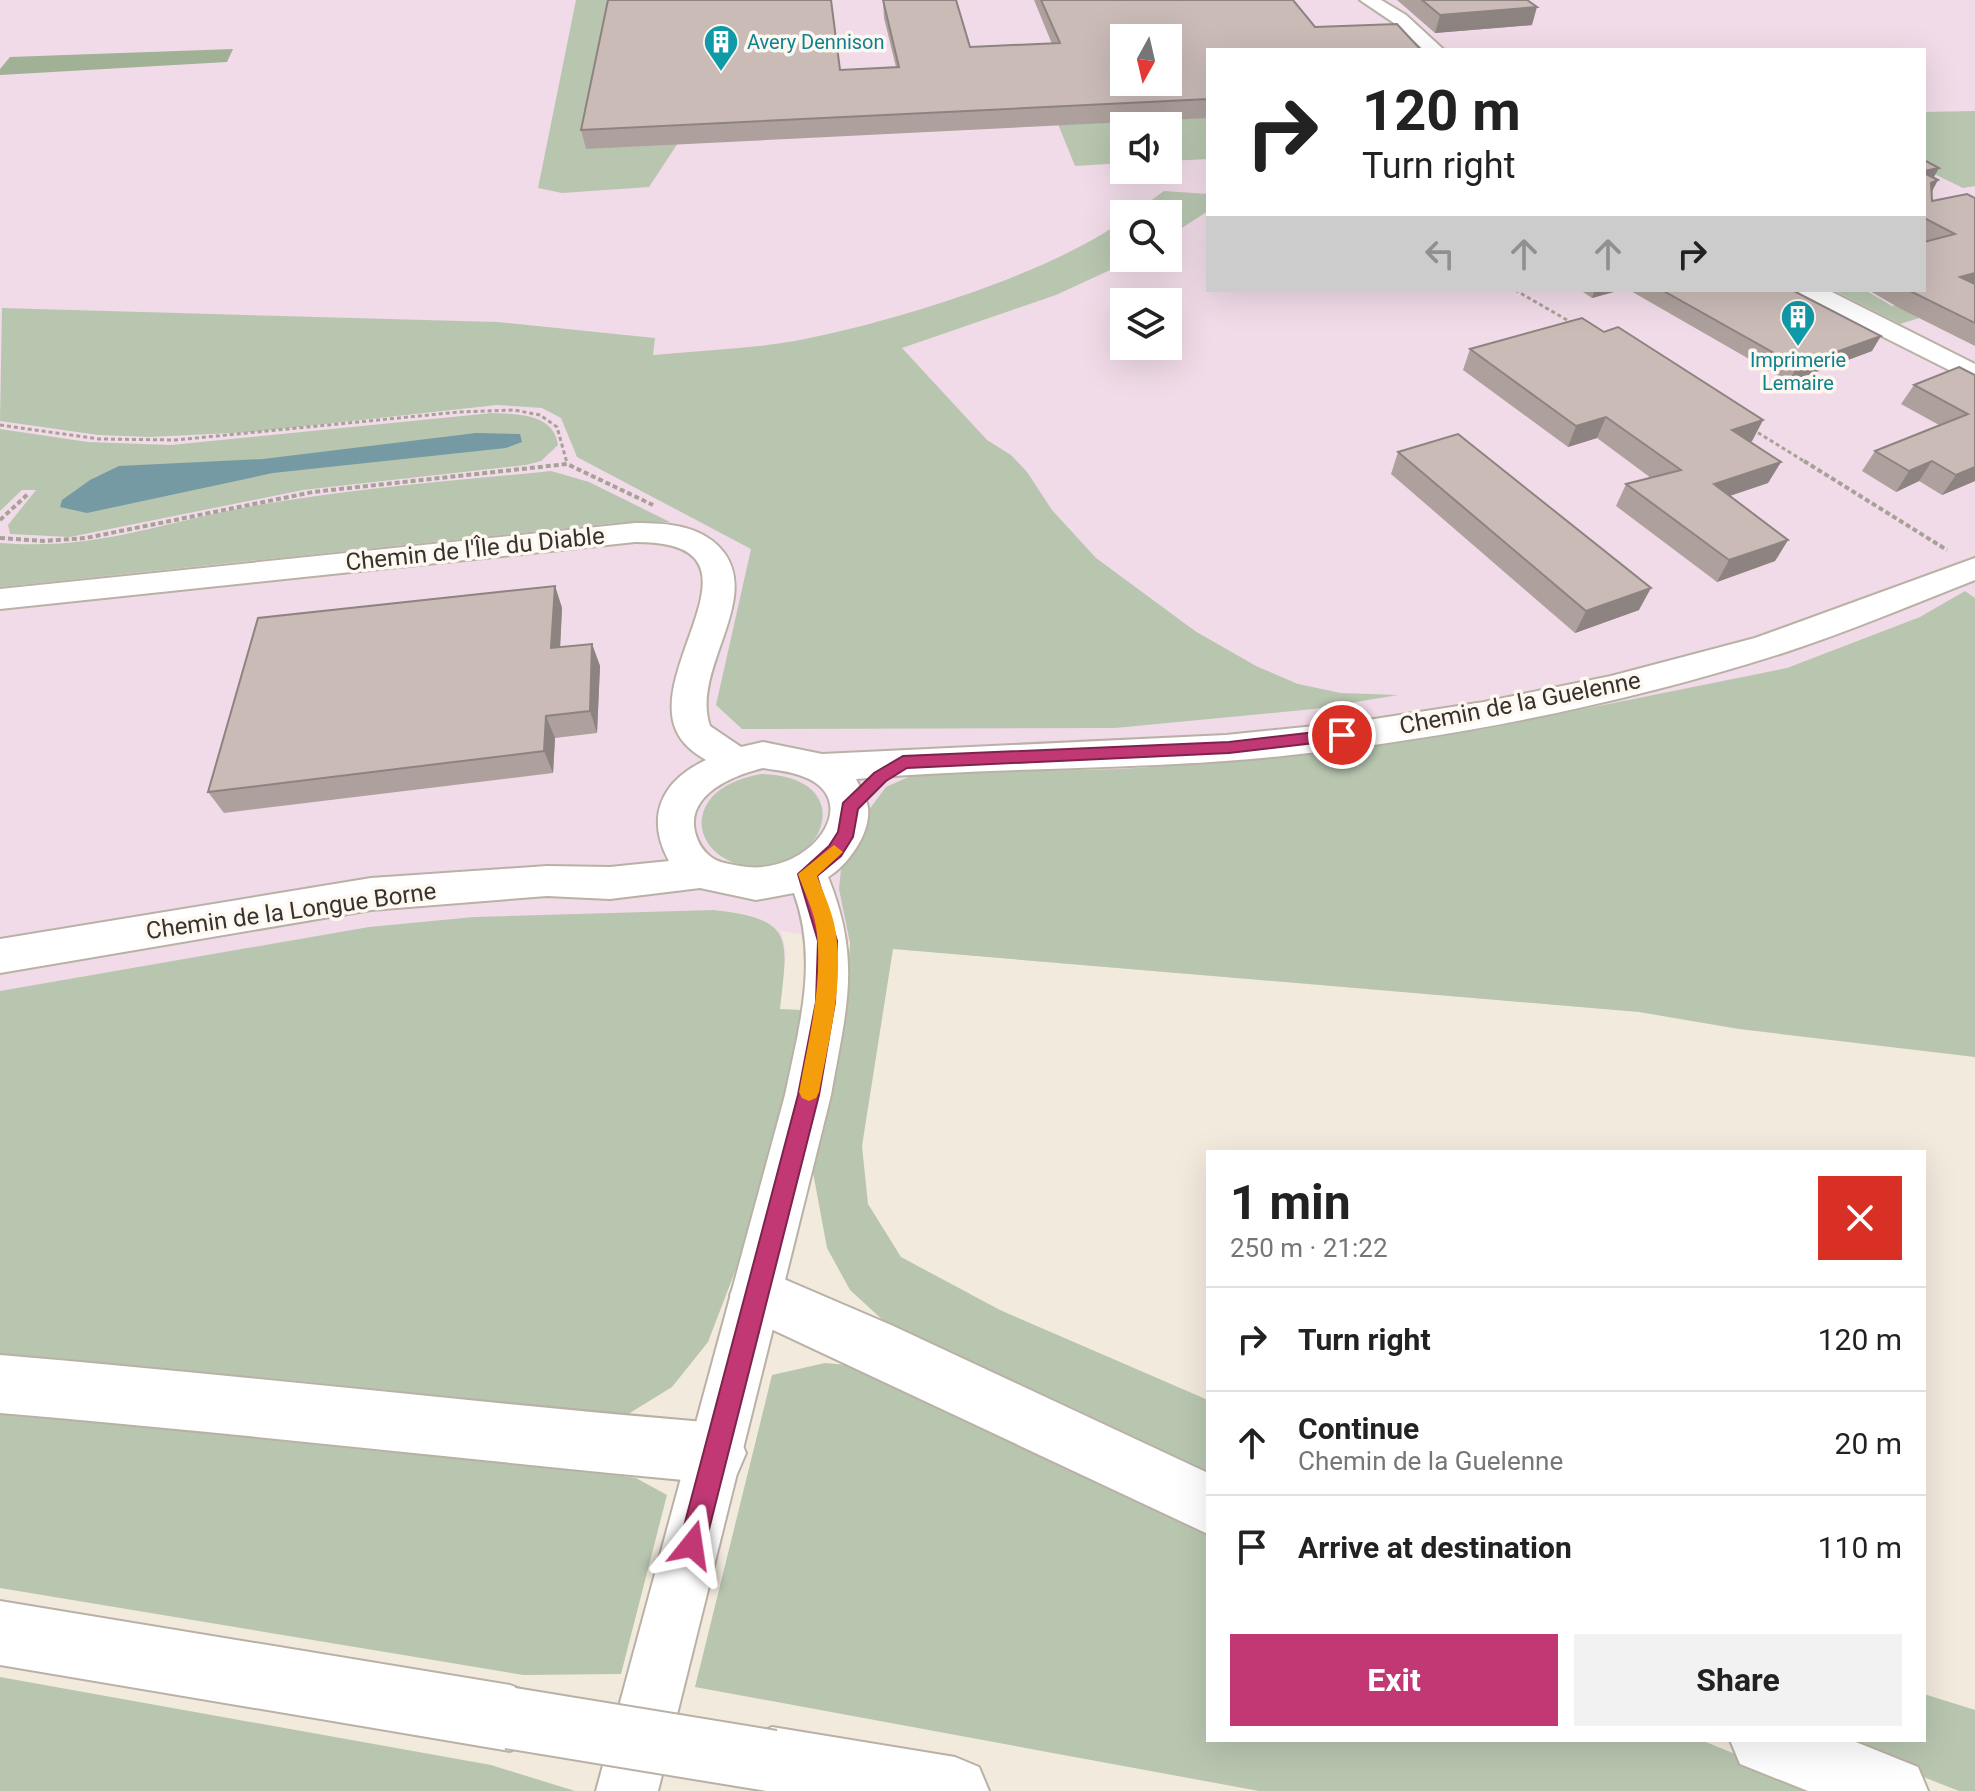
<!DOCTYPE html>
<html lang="en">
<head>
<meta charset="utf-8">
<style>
	:root { --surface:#fff; --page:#f2f2f2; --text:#222; --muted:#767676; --line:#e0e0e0; --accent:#c13875 }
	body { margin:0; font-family:Roboto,sans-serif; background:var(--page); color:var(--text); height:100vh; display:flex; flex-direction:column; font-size:30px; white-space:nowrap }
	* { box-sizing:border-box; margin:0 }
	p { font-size:26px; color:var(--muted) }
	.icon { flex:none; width:44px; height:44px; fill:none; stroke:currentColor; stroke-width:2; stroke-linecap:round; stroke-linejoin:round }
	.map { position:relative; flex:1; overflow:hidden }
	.panel { position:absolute; left:1206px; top:1150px; width:720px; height:592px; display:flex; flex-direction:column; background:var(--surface); border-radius:0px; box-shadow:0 8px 32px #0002 }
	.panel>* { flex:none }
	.top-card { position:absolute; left:1206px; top:48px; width:720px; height:244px; border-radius:0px; box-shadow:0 8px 32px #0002; background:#fff; color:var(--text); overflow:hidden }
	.needle { width:52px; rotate:188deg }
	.fabs { position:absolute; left:1110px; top:24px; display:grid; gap:16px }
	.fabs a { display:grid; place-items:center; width:72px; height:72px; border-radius:0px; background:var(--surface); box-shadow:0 8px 32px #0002; font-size:40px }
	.pin { position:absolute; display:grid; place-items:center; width:68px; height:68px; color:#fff; margin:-34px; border:4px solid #fff; border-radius:50%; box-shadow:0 2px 8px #0007 }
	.me { position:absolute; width:88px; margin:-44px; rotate:15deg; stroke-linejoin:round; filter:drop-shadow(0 0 6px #0008) }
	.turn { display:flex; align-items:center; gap:28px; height:168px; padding:0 24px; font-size:36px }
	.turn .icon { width:104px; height:104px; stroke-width:2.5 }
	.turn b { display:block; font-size:56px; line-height:68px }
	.lanes { display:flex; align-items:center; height:76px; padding:0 24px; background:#0003; justify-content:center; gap:40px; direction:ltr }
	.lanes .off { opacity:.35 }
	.round { display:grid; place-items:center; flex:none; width:84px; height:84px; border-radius:0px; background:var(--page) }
	.headline { display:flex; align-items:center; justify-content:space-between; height:136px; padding:0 24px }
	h1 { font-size:48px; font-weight:700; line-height:60px }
	.button { display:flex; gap:16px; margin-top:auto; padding:16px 24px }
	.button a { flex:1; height:92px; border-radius:0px; background:var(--accent); color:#fff; font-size:32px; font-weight:700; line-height:92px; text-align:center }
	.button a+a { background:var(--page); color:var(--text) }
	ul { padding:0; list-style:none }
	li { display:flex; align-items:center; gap:24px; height:104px; padding:0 24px; border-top:2px solid var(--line) }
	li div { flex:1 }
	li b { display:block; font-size:30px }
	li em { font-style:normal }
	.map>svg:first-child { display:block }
</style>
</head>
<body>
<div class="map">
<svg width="1975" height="1791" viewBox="0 0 1975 1791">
	<rect width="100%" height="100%" fill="#f3eade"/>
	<path fill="#f1dbe8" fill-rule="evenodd" d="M0,0H1975V1057L1739,1029L1639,1012L893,949L781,931L786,951L780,1009L801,1010L708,1342L672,1387L0,1360ZM1124,38H1168V82H1124ZM1208,50H1924V290H1208ZM1124,126H1168V170H1124ZM1124,214H1168V258H1124ZM1124,302H1168V346H1124Z"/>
	<g fill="#b8c6b0">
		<path d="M576,0H614L678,143L649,187L562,193L538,188Z"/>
		<path d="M1975,111V186L1963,188L1924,169V112Z"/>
		<path d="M1208,117V159L1168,161V126H1124V163L1075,166L1058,124Z"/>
		<path d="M1164,191L1208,194V211L1168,237V214H1132Z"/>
		<path d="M1124,220V258H1136L1134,259L1056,295L902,348L987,440L1011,455L1027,472L1052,510L1096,558L1195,631L1256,666L1298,684L1341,693L1398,695L1314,709L1115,728L742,729L716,705L751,549L577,457L561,418L542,408L497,405L251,432L150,437L98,435L0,421L2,308L497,322L655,338L653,355C703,350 755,349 805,339C899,320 1046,275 1124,220Z"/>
		<path d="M1975,286L1967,303L1900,324L1833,290H1865L1892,306Z"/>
		<path d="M492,413C517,414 554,413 558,445L541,461L526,465L303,490L70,537L10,534L8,525L36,490H22L0,511V429L88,442L171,445Z"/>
		<path d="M551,471L589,482L670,522L615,523L0,587V543C96,551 162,522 253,506C352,488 452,481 551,471Z"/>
		<path d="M1965,591L1975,598V1057L1739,1029L1639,1012L893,949L862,1146L868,1204L901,1257L1000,1310L1208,1400V1478L898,1334L850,1290L827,1248L812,1167L846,1004L850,943L839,889L841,869L862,839L868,811L886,787L915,774L1120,769L1241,761L1479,730L1787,668L1920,617Z"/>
		<path d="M761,774C860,776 828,873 748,866C710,862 684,823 716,793C729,782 745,777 761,774Z"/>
		<path d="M713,910C795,919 788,937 780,1009L801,1010L795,1063L749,1235L708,1342L672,1387L625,1416L0,1365V991L369,927L474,917Z"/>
		<path d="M825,1363L871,1367L1208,1528V1740H1701L1825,1791H1259L695,1687L772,1375Z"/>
		<path d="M0,1408L571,1467L636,1478L667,1495L621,1674L523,1675L0,1588Z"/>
		<path d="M0,1677L491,1765L575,1791H0Z"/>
		<path d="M1924,1694L1975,1710V1791H1959L1829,1740H1924Z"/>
	</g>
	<path fill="#a0b196" d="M233,49L227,62L0,75V69L10,57Z"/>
	<path fill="#759aa3" d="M476,433L520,434L522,442L506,448L273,473L87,513L60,507L62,500L90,480L119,466L263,459Z"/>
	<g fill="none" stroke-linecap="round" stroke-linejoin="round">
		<defs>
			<g id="minor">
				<path d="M1360,0H1381L1406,15L1444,50H1424L1394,23Z"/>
				<path d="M1797,290H1828L1975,364V383L1800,295Z"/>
				<path d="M635,523C668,523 704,525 725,554C759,603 691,671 710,726L741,747L763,742L822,754L1226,735L1355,722L1484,702L1611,676L1755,638L1975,558V580C1911,605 1848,632 1783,653C1624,704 1457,737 1291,755C1147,771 1001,766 856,779C860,787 867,799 868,808C871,833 848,865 828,877C862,961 846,1009 831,1095L658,1791H596L785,1095C799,1027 819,961 794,893L756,900L700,888L610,899L547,896L371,910L0,973V939L371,878L547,866L610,867L669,861C645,817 661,781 706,760C693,752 682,744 676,730C647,663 777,541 635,542L0,609V589ZM763,768C775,770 788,771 799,775C869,797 810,879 740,866C729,864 719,863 711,857C702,850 698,843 695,832C686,794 734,775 763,768Z"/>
			</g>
			<g id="highway">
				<path d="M758,1268L891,1325L1208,1473V1534L739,1314L730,1295L739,1276Z"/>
				<path d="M0,1355C239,1375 477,1403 716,1423L737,1432L746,1453L737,1474L716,1483C477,1461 239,1433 0,1413Z"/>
				<path d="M0,1601L510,1685L534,1694L543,1718L534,1742L510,1751L0,1665Z"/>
				<path d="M772,1727L955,1757L979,1767L989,1791H762L748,1785L738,1761L748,1737Z"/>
				<path d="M1730,1740H1851L1918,1767L1928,1791H1808L1740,1764Z"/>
			</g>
		</defs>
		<use href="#minor" stroke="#b9b1a5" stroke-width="4"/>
		<use href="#highway" stroke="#b9b1a5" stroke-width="4"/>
		<g stroke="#a8a198" stroke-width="3" stroke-dasharray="4 3" stroke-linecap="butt">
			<path d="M1515,290L1574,324"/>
			<path d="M0,425L99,439L176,440L459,412L514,410L540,415L557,427L567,463"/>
			<path d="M1752,429L1807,463"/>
		</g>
		<g stroke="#a8a198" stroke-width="4" stroke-dasharray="5 3" stroke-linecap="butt">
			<path d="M1804,461L1947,550"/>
			<path d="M0,520L28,494"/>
			<path d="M0,538L44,541L86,538L313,492L567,464L653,505"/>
		</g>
		<use href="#minor" fill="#fff" fill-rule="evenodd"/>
		<use href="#highway" fill="#fff" fill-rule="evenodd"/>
		<defs>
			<path id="highway-bridge" d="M510,1718L772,1761"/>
		</defs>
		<use href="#highway-bridge" stroke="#b9b1a5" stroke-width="65" stroke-linecap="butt"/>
		<use href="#highway-bridge" stroke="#fff" stroke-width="61"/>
	</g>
	<g fill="#aea19d">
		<path d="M883,0L970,47L1052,44L1034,0H1293L1208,50V118L586,149L581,130L840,70L896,67L884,18Z"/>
		<path d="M1397,0H1527L1532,25L1435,33Z"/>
		<path d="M1924,160L1933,178L1932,201L1975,198V346L1901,309L1868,290H1924L1927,241L1924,240Z"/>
		<path d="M1580,290H1621L1592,298Z"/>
		<path d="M1629,290H1792L1872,351L1789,382Z"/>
		<path d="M1604,332L1763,420L1752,441L1750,442L1781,462L1768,483L1730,496L1788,540L1775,561L1717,582L1616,506L1626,484L1651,478L1597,438L1568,447L1463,370L1470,349Z"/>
		<path d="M1975,375V481L1942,495L1919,481L1896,492L1862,471L1875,451L1939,425L1901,404L1914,385Z"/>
		<path d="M1398,452L1639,610L1575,633L1391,474Z"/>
		<path d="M555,586L562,608L560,647L592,644L600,666L597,733L555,738L553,773L224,813L208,792Z"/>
	</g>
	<g fill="#8d8380">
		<path d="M1537,7L1532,25L1435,33L1440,15Z"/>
		<path d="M1939,168L1930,184L1924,185V171Z"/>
		<path d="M1938,180L1929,197L1931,183Z"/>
		<path d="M1975,273V288L1960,277Z"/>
		<path d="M1595,290H1621L1592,298Z"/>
		<path d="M1881,336L1872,351L1789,382L1797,366Z"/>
		<path d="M1606,417L1597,438L1568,447L1576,426Z"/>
		<path d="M1763,420L1752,441L1721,451L1732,430Z"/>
		<path d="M1932,461L1919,481L1896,492L1909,471Z"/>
		<path d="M1781,462L1768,483L1702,505L1714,484Z"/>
		<path d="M1975,467V481L1942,495L1956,475Z"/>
		<path d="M1788,540L1775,561L1717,582L1729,560Z"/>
		<path d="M555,586L562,608L559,670L551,648Z"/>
		<path d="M1651,588L1639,610L1575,633L1586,611Z"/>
		<path d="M592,644L600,666L597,733L590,711Z"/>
		<path d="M546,716L555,738L553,773L544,751Z"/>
	</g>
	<g fill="#cabbb7" stroke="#8d8380" stroke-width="2" fill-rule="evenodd">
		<path d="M608,0H831L840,70L899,67L883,0H956L970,47L1060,43L1041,0H1293L1315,27L1397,24L1421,50H1208V99L581,130ZM1124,38H1168V82H1124Z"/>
		<path d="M1422,0H1527L1537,7L1440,15Z"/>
		<path d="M1924,160L1939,168L1924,171Z"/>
		<path d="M1924,173L1938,180L1931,183L1932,201L1967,194L1975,198V273L1960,277L1975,284V323L1908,290H1924V242L1955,234L1924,218Z"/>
		<path d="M1662,290H1792L1881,336L1797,366Z"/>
		<path d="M1582,318L1604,332L1618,327L1763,420L1732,430L1781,462L1714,484L1788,540L1729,560L1626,484L1681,470L1606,417L1576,426L1470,349Z"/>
		<path d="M1959,367L1975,375V467L1956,475L1932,461L1909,471L1875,451L1968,414L1914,385Z"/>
		<path d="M1458,434L1651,588L1586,611L1398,452Z"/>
		<path d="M555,586L551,648L592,644L590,711L546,716L544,751L208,792L258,618Z"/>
	</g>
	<path fill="#c13875" stroke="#7d244c" stroke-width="2" d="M1342,729L1348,731V739L1229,753L907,768L886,781L858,809L853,837L841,856L817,876L837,941L835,1002L819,1095L705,1545L701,1554L692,1558L683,1554L679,1545L798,1095L816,1002L818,941L798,874L829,846L838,832L843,803L874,773L903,756L1229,742Z"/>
	<path fill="#f59e0b" d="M834,845L843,852L817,876C823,891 830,907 834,923C846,978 829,1038 819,1092L816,1098L809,1101L802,1098L799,1092C809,1037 824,982 816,926C813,909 804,891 798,874Z"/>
	<defs>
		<symbol id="building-pin" viewBox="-11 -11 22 30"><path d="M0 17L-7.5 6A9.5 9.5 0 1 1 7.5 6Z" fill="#0f9aa8" stroke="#fef8f1"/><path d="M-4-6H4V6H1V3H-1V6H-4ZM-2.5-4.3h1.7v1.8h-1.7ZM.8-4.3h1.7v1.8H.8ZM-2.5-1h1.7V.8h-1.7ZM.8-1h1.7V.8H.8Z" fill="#fff"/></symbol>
	</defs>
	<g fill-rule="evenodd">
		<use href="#building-pin" x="701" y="22" width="40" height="54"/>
		<use href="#building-pin" x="1778" y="297" width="40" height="54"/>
	</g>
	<g text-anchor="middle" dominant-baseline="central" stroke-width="7" stroke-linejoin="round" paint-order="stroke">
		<g font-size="20" fill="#0d838f" stroke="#fef8f1" text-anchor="start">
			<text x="747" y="42">Avery Dennison</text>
			<text x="1798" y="360" text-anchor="middle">Imprimerie<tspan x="1798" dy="23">Lemaire</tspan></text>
		</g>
		<g font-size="24" fill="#36322e" stroke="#fef8f1">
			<text transform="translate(475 549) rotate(-6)">Chemin de l'Île du Diable</text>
			<text transform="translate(1520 703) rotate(-11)">Chemin de la Guelenne</text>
			<text transform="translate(291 911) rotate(-8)">Chemin de la Longue Borne</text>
		</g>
	</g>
</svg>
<div class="fabs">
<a><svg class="needle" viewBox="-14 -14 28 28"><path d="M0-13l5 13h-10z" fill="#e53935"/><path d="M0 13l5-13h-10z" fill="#767676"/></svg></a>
<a><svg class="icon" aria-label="sound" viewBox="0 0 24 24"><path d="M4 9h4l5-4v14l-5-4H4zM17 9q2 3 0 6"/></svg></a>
<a><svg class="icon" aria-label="search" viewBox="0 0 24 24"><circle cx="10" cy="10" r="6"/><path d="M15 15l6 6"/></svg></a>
<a><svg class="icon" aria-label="layers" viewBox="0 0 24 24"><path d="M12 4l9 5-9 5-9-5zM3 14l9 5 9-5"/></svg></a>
</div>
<div class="pin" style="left:1342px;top:735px;background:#d93025"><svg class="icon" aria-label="arrive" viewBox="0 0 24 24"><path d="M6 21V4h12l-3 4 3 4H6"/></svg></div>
<svg class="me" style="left:692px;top:1545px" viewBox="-20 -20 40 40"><path d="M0-17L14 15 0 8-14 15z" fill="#c13875" stroke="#fff" stroke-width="4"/></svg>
<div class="top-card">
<div class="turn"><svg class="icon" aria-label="right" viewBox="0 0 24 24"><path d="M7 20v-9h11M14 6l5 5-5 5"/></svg><div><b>120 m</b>Turn right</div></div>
<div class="lanes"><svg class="icon off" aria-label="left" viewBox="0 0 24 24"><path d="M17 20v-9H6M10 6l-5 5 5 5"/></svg><svg class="icon off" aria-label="ahead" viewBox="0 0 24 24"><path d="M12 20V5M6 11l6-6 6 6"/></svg><svg class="icon off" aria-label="ahead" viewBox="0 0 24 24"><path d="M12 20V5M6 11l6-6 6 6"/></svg><svg class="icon" aria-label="right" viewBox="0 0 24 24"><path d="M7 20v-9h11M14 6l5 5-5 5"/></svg></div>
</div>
<section class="panel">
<div class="headline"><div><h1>1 min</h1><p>250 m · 21:22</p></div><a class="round" style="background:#d93025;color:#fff"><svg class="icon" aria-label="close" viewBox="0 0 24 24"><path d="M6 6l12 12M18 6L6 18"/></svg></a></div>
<ul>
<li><svg class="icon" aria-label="right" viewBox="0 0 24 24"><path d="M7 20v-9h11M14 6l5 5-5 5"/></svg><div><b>Turn right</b></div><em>120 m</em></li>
<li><svg class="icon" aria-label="ahead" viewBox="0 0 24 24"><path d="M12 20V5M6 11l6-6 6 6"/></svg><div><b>Continue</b><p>Chemin de la Guelenne</p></div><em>20 m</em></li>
<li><svg class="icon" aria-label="arrive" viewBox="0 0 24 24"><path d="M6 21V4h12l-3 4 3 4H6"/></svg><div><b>Arrive at destination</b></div><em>110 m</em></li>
</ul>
<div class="button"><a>Exit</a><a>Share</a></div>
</section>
</div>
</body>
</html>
